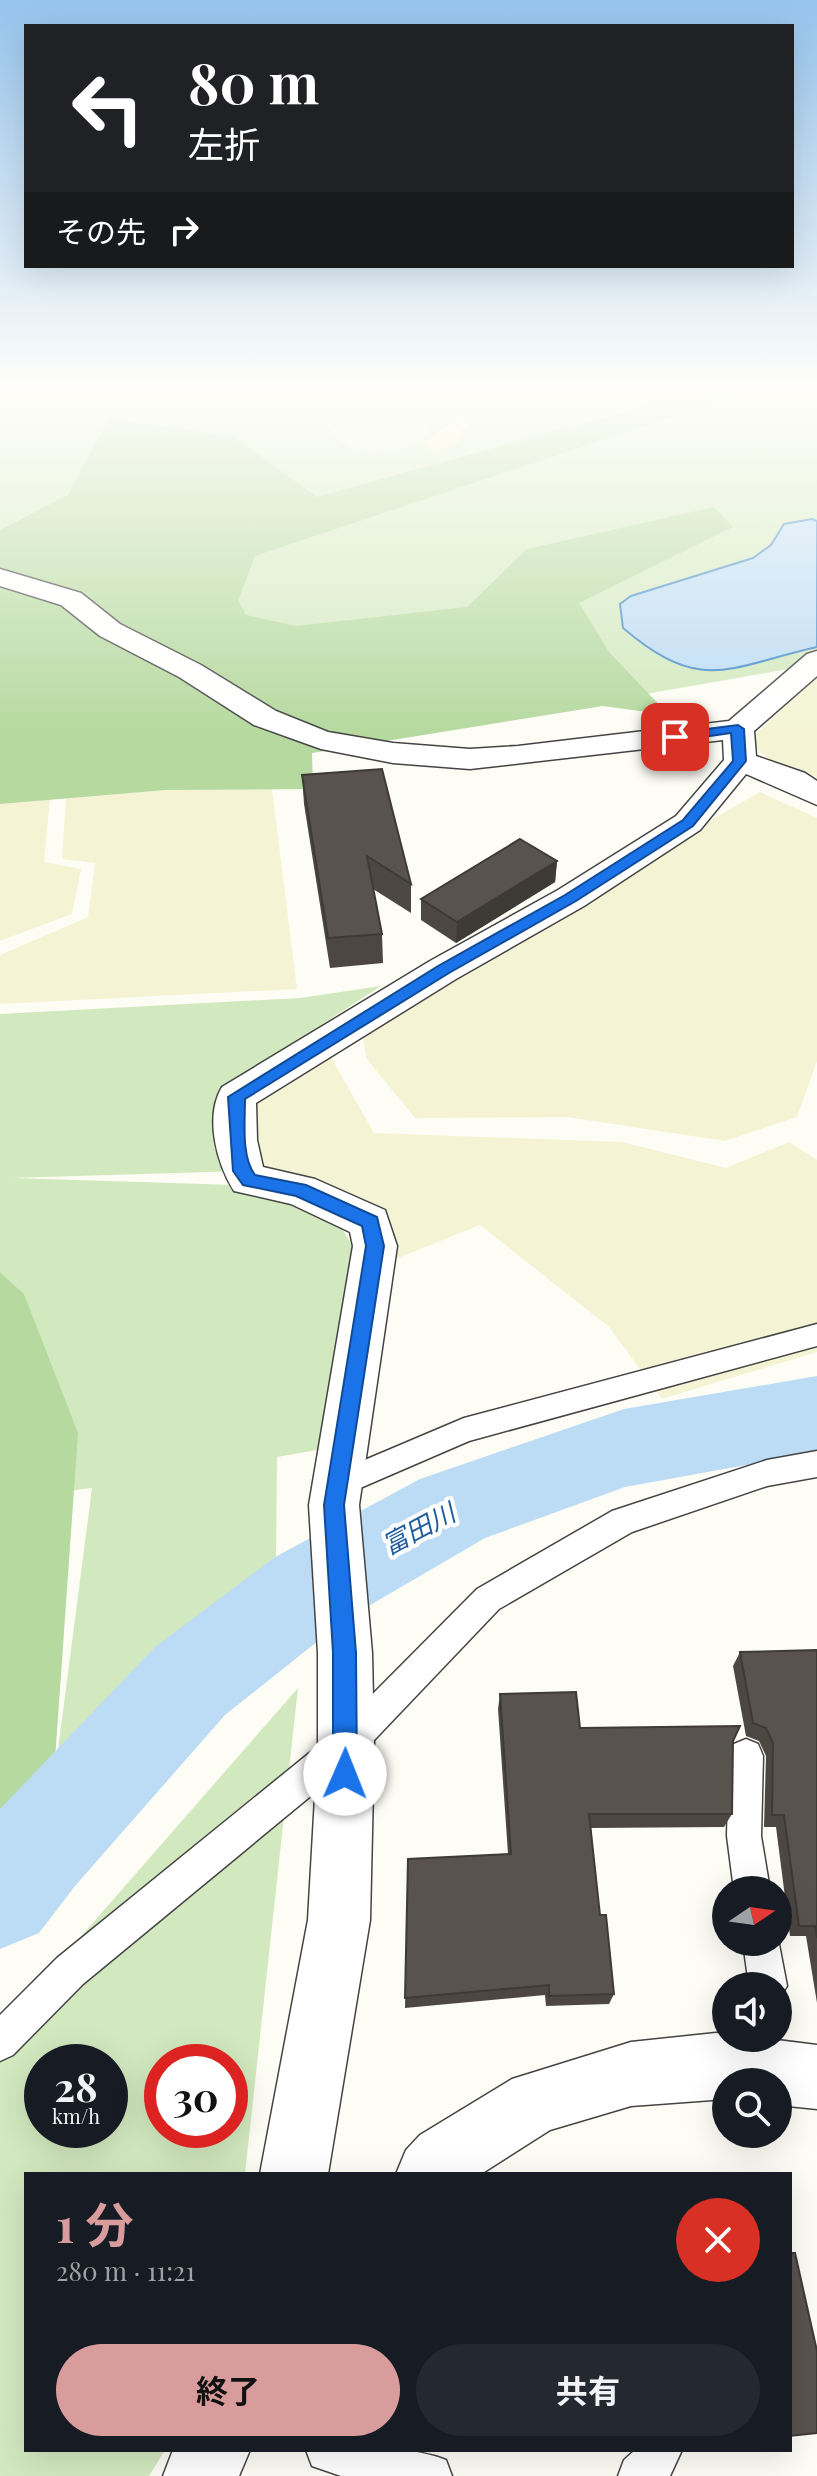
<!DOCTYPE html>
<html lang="ja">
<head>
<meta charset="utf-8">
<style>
	:root { --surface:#171b24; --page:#242831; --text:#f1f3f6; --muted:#9ea1a6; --accent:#d99c9c }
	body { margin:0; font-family:"Playfair Display","Noto Sans JP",serif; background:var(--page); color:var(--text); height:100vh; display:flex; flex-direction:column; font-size:30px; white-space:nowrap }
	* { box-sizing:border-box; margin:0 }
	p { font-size:26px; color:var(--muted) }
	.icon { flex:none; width:44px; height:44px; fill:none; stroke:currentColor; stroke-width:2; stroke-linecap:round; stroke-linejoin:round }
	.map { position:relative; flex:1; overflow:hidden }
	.drawer { position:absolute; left:24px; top:2172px; width:768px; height:280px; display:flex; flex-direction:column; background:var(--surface); border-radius:0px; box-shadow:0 8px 32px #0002 }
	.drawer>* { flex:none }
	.hud { position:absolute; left:24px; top:24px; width:770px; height:244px; border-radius:0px; box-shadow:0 8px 32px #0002; background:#202124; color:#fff; overflow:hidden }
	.needle { width:52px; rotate:77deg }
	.buttons { position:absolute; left:712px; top:1876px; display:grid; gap:16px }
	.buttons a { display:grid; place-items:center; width:80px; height:80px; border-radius:50%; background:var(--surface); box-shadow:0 8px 32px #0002; font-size:40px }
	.speed { position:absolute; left:24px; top:2044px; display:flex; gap:16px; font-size:40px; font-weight:700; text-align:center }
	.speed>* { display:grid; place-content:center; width:104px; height:104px; border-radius:50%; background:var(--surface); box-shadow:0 8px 32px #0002; line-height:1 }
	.speed small { font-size:20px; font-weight:400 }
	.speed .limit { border:12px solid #d22; background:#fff; color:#111 }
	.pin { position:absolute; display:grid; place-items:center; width:68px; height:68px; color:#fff; margin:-34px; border-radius:16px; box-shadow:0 4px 12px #0006 }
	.me { position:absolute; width:88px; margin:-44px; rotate:1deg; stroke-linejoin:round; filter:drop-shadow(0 0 6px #0008) }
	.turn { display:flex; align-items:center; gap:28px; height:168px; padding:0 32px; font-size:36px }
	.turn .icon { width:104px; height:104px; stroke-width:2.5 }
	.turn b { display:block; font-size:56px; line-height:68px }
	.then { display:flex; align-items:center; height:76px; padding:0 32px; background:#0003; gap:16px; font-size:30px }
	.round { display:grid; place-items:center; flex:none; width:84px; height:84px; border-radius:42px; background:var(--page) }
	.overview { display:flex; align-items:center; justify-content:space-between; height:136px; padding:0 32px }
	h1 { font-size:48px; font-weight:700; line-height:60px; color:var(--accent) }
	.primary-button { display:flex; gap:16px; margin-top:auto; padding:16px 32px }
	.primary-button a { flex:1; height:92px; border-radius:48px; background:var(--accent); color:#111; font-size:32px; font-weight:700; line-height:92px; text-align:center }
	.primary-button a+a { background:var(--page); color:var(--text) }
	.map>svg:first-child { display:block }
</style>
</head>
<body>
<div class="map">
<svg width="817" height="2476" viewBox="0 0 817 2476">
	<rect width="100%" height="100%" fill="#fefdf5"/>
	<g fill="#f4f4d5">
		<path d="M817,674V791L802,785L748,742Z"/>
		<path d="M272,789L297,989L0,1004V955L88,917L95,863L62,859L66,798L166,790Z"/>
		<path d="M760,792L817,818V1061L797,1117L725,1141L567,1117L415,1118L366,1058L361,1020Z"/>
		<path d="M50,799L44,862L81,869L72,914L0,941V804Z"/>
		<path d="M323,1043L374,1133L622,1142L726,1168L789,1142L817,1160V1352L662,1399L609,1327L480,1225L388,1262L341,1205L249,1180L236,1097Z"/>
	</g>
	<g fill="#d2e9bf" fill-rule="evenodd">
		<path d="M0,389H817V664L287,757L0,635Z"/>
		<path d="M381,986L252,1070L242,1171L12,1178L235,1185L325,1200L358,1255L328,1448L277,1457L276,1566L53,1788L92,1488L60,1492L24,1294L0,1272V1014L300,998Z"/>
		<path d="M298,1688L245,2174H26V2450H165L149,2476H0V2029ZM42,2062H110V2130H42ZM162,2062H230V2130H162Z"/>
	</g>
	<g fill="#b5d99f">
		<path d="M725,399L255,556L238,600L246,615L296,626L467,607L527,549L714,507L733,527L579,603L609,652L669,715L603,706L312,753L313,789L166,790L0,804V530L68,495L109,418L234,437L317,497L653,404Z"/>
		<path d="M0,1272L24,1294L78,1433L53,1788L0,1883Z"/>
	</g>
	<path fill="#f8f0c3" d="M464,415L470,423L462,430L459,442L432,451L424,442Z"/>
	<path fill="#e3f0d0" d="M411,416L423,419L430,426L431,432C406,454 352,466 332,430L356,420Z"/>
	<path fill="#bcdbf4" stroke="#468bc8" stroke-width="2" d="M812,519L817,521V647C728,667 702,695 623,628L620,604L631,596L753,558L771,545L784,524Z"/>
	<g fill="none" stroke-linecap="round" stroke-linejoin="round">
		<path fill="#bcdbf4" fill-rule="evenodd" d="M817,1376V1452L625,1487L485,1538L343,1621L225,1715L75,1886L39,1933L0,1949V1809L155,1647L275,1557L420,1479L624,1409Z"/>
		<defs>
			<g id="service">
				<path d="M817,1324V1346L469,1441L337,1498L327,1494L322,1485L327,1476L464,1418Z"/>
				<path d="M817,1451V1477L767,1486L632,1532L499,1609L358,1757L83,1984L13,2055L0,2061V2015L57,1958L334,1733L477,1589L612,1511L767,1460Z"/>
				<path d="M746,1739L758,1744L763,1756L761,1836L770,1890H734L727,1836L729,1756L734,1744Z"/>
				<path d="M778,1939L787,1986L778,2000V1986H749L743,1942H778Z"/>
				<path d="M306,2450C351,2450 403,2443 446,2460L452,2476H341L312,2466Z"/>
				<path d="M635,2450H682L670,2476H618L624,2460Z"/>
			</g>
			<path id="minor" d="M0,569L81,593L120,624L201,665L276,711L328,732L393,743L470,749L518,746L729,721L807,654L817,651V676L754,731L756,756L805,773L817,781V805L746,774L700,830L584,906L456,979L256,1103L257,1140L263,1167L315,1179L385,1210L397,1246L359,1505L372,1653L374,1745L370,1920L328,2174H260L308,1920L318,1745V1653L309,1505L353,1246L350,1232L291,1204L234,1191C217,1164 204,1117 222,1087L430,961L558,890L676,816L724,760L723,740L470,769L393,763L321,749L254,725L179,677L100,636L61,605L0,586Z"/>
			<g id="tertiary">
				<path d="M716,2033L726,2034V2038H761L817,2045V2109L778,2105V2082H726V2099L631,2106L550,2130L481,2174H396L406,2150L420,2135L512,2079L631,2042Z"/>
				<path d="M173,2450H250L239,2476H163Z"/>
			</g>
		</defs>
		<use href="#service" stroke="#444" stroke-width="3"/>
		<use href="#minor" stroke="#444" stroke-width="3"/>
		<use href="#tertiary" stroke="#444" stroke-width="3"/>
		<use href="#service" fill="#fff" fill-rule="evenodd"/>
		<use href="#minor" fill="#fff" fill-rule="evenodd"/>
		<use href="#tertiary" fill="#fff" fill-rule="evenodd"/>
	</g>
	<g fill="#4d4742">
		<path d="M302,775L411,884V913L373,889L382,934L383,963L330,968L304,804Z"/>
		<path d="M557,861L555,882L456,943L421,920V899Z"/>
		<path d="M817,1650V2003L806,1936H790L776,1827H764L766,1756L759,1741L746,1736L733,1666L740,1652Z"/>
		<path d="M500,1694L580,1728L733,1741L732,1814L724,1827L591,1828L600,1915L614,1994L609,2004L546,2006L545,1995L405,2008L408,1859L508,1854L498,1709Z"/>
	</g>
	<path fill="#3e3a36" d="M557,861L555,882L456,943L457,922Z"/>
	<g fill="#59534d" stroke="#3e3a36" stroke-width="2">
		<path d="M382,769L411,884L367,856L382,934L328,938L302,775Z"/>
		<path d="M520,839L557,861L457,922L421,899Z"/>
		<path d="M817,1650V1938L815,1926H799L784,1815H772L773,1743L766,1728L753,1723L740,1652Z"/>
		<path d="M576,1692L580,1728L740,1726L733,1741L732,1814H589L600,1915H606L614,1994L549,1996V1985L405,1998L408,1859L511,1854L500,1694Z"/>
		<path d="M790,2253H795L817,2351V2433L790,2436Z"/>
	</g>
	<linearGradient id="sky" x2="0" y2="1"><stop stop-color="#96c4ed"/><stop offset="0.53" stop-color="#fffefa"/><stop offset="1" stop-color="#fffefa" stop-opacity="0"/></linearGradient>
	<rect width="817" height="735" fill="url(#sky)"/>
	<path fill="#1a73e8" stroke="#114b97" stroke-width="2" d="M738,725L744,729L746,761L693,826L576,901L449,973L245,1099C245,1121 241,1157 255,1175L306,1185L377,1217L384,1246L344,1505L356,1653L357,1774L354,1782L345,1786L337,1782L333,1774V1653L324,1505L366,1246L362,1226L296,1196L243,1185L233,1171L228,1097L438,966L565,895L683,820L733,761L731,733L675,741L668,737L675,733Z"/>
	<g text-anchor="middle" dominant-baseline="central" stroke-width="8" stroke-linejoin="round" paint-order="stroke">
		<g font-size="26" font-style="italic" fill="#1e5d9e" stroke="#fff">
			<text transform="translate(418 1528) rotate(-28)">富田川</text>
		</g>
	</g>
</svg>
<div class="buttons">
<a><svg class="needle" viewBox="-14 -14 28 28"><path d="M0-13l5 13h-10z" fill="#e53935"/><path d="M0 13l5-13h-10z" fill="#9ea1a6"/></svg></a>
<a><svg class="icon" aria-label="sound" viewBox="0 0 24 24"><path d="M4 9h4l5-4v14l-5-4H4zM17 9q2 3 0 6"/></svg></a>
<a><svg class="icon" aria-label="search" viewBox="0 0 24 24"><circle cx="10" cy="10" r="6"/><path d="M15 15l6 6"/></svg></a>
</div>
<div class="speed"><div>28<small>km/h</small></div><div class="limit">30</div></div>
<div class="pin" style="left:675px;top:737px;background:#d93025"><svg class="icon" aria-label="arrive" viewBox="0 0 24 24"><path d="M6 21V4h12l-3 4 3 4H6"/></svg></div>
<svg class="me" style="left:345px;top:1774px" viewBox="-20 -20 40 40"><circle r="19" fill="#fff"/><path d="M0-13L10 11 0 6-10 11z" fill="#1a73e8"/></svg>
<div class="hud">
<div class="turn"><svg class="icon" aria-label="left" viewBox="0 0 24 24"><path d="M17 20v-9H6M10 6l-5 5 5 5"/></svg><div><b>80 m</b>左折</div></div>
<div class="then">その先<svg class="icon" aria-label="right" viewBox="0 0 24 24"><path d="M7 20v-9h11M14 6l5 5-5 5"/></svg></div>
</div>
<section class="drawer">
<div class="overview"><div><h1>1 分</h1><p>280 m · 11:21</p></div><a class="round" style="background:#d93025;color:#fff"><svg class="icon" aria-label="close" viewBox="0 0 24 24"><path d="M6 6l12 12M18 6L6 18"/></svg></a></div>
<div class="primary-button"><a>終了</a><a>共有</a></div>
</section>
</div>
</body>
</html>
